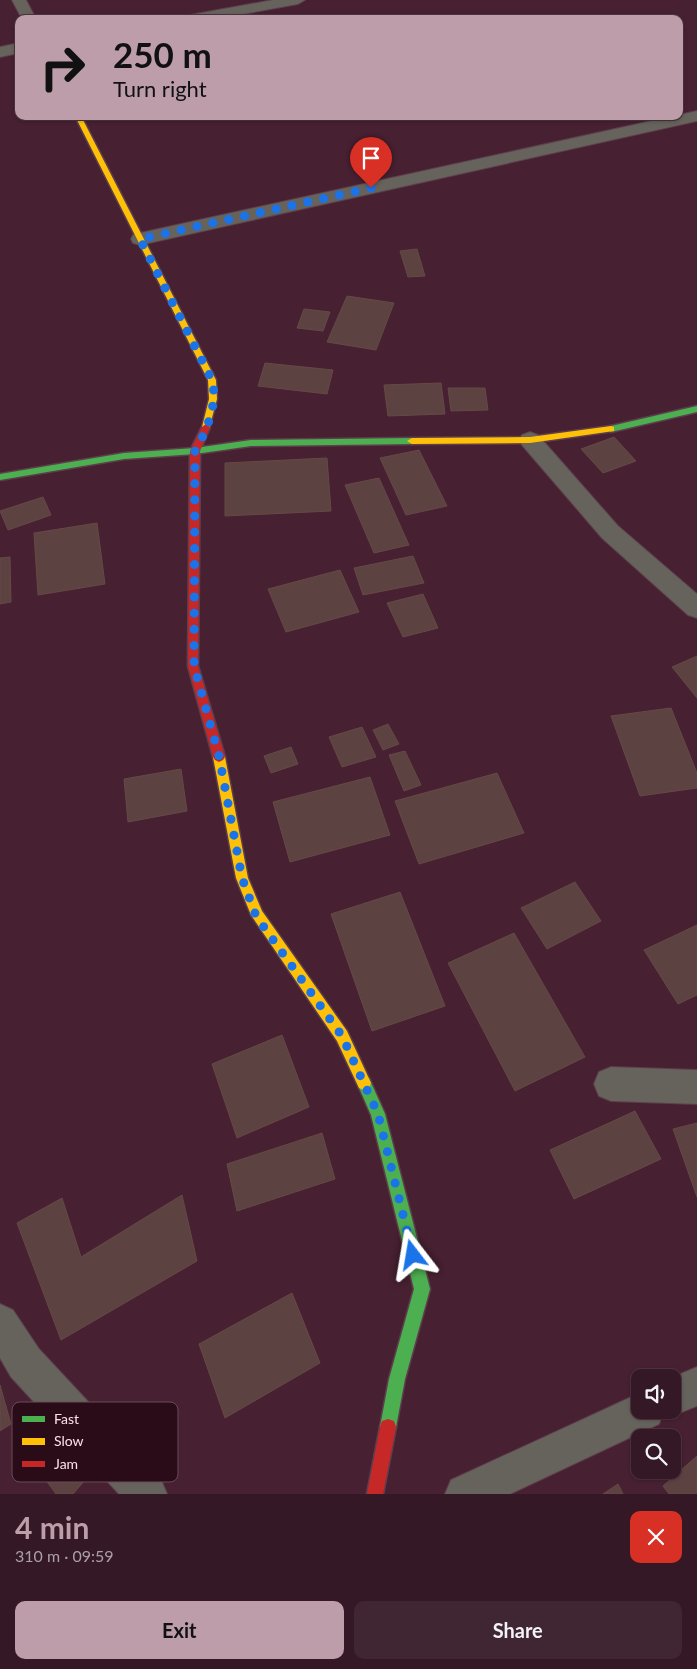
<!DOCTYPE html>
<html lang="en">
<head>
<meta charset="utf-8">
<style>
	:root { --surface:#351825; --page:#402532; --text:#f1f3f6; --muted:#aaa0a7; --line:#4f3742; --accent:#bd9da9 }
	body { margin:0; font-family:Lato,sans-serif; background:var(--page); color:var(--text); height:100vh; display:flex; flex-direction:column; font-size:19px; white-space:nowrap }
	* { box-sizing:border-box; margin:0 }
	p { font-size:16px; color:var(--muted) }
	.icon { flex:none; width:28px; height:28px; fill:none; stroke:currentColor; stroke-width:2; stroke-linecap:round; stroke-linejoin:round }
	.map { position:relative; height:1494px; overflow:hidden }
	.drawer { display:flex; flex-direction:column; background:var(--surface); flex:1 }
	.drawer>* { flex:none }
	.top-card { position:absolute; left:15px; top:15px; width:668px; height:105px; border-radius:10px; box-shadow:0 1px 4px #0004,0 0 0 1px var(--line); background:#bd9da9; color:#111; overflow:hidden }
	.tools { position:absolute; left:631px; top:1369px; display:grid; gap:10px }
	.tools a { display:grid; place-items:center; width:50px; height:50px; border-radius:10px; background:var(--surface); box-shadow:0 1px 4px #0004,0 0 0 1px var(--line); font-size:25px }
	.pin { position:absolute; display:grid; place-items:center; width:42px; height:42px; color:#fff; margin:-51px -21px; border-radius:50% 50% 50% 0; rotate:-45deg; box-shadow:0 0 5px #0007 }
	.pin .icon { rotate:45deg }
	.me { position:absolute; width:55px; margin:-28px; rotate:346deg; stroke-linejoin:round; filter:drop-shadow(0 0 4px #0008) }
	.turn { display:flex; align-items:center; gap:18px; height:105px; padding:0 15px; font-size:22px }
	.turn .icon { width:65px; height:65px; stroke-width:2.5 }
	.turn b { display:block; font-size:35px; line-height:42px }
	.round { display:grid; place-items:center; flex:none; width:52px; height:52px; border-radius:10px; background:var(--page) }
	.head { display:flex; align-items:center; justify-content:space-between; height:85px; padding:0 15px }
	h1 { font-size:30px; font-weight:700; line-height:38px; color:var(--accent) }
	.action { display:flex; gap:10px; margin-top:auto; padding:10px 15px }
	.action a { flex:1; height:58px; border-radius:10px; background:var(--accent); color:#111; font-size:20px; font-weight:700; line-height:58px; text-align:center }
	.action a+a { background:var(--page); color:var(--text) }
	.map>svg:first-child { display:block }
</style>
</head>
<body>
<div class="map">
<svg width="697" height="1494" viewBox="0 0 697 1494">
	<rect width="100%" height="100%" fill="#472031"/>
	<g fill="#5d4242" stroke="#664946">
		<path d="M417,249L425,276L408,277L400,251Z"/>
		<path d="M347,296L394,303L376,350L327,342Z"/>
		<path d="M304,309L330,312L323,331L297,328Z"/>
		<path d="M265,363L333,370L327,394L258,386Z"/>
		<path d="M441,383L445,414L388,416L384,385Z"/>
		<path d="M448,388H485L488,410L451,411Z"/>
		<path d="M614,437L636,461L603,473L581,449Z"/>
		<path d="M419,450L447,506L406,515L380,458Z"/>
		<path d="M327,458L331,511L225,516V463Z"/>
		<path d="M379,478L409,545L374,553L345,485Z"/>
		<path d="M43,497L51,515L8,530L0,511Z"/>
		<path d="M97,523L105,584L38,595L34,533Z"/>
		<path d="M413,556L424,583L363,595L354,568Z"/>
		<path d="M10,557L11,602L0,604V558Z"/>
		<path d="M340,570L359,612L286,632L268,589Z"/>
		<path d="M423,594L438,628L403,637L387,603Z"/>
		<path d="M697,656V698L672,667Z"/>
		<path d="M671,708L697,773V788L640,796L611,716Z"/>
		<path d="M388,724L399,744L383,750L373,730Z"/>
		<path d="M362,727L376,757L342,767L329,737Z"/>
		<path d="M291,747L298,764L271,773L264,756Z"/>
		<path d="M405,751L421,785L404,791L389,755Z"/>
		<path d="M181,769L187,811L128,822L124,779Z"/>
		<path d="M497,773L524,833L419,864L395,801Z"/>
		<path d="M370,777L390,835L290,862L273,802Z"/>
		<path d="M575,882L601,921L547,949L521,908Z"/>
		<path d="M400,892L445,1006L372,1031L331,914Z"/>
		<path d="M697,925V995L678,1004L644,950Z"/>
		<path d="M514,933L585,1057L515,1091L448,963Z"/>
		<path d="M282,1035L309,1107L237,1138L212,1064Z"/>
		<path d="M635,1111L661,1159L574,1199L550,1150Z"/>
		<path d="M697,1123V1197L673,1129Z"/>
		<path d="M322,1133L335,1179L237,1211L227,1164Z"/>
		<path d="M182,1195L197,1261L61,1340L17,1223L62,1198L81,1257Z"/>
		<path d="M292,1293L320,1363L225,1418L199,1344Z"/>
		<path d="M0,1385L11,1424L0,1431Z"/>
		<path d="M52,1418L92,1472L73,1494H56L23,1449Z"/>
		<path d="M697,1456V1494H669L663,1486Z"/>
		<path d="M618,1484L623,1494H603Z"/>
	</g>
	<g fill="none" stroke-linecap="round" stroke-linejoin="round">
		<defs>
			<g id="street">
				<path d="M12,0H26L36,19H22Z"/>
				<path d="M273,0H305L298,4L216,19H183L190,15Z"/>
				<path d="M19,43V53L0,57V47Z"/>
				<path d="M697,111V121L140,245L133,243L131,239L133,235L140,233Z"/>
				<path d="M530,432L538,435L618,526L697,594V618L688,615L602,538L522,445L519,440L522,435Z"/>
				<path d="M611,1067L697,1070V1104L611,1101L599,1096L594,1084L599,1072Z"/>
				<path d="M0,1304L13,1310L39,1349L161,1480L167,1494H119L11,1377L0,1358Z"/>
				<path d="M697,1367V1406L672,1416L663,1413L659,1424L510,1494H445L451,1480L640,1393V1410H672L671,1378Z"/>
			</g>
			<g id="fast">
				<path d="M697,406V412L611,432L607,429L611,426Z"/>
				<path d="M412,438L417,441L412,444L251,446L195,454L124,459L0,480V474L124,453L195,448L251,440Z"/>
				<path d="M364,1076L369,1078L385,1114L430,1289L405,1379L396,1427L394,1433L388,1435L382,1433L380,1427L389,1379L414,1289L371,1115L357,1083L359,1078Z"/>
			</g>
			<g id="slow">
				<path d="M75,116H81L216,380L217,399L209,429H203L202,427L209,399L208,380Z"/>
				<path d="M611,426L614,427V431L530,443L412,444L407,441L412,438L530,437Z"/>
				<path d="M219,752L223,754L225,757L248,878L262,911L347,1031L371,1083L369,1088L364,1090L359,1088L337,1041L251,915L236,878L213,757L215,754Z"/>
			</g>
			<g id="jam">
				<path d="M206,424L210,427L200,451L198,666L225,757L223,760L219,762L215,760L213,757L188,666L190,451L202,427Z"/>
				<path d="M388,1419L394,1421L396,1427L383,1494H367L380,1427L382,1421Z"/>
			</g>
		</defs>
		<use href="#street" stroke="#5d3e4c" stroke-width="2"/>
		<use href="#fast" stroke="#5d3e4c" stroke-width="3"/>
		<use href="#slow" stroke="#5d3e4c" stroke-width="3"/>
		<use href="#jam" stroke="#5d3e4c" stroke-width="3"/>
		<use href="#street" fill="#66625c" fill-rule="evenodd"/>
		<use href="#fast" fill="#4caf50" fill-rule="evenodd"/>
		<use href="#slow" fill="#ffc107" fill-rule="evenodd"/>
		<use href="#jam" fill="#c62828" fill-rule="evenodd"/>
	</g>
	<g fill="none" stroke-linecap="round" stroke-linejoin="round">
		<path stroke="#1a73e8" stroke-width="9" stroke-dasharray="0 16.2" d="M371,188L140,239L212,380C218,404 207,430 195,451L194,666L219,756L242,878L256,916L342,1036L378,1114L413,1255"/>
	</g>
	<rect x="12" y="1402" width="166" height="80" rx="8" fill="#2a0c18" stroke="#694c57" stroke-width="1"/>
	<rect x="22" y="1416" width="23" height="6" fill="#4caf50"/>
	<rect x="22" y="1438" width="23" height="7" fill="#ffc107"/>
	<rect x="22" y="1461" width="23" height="6" fill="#c62828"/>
	<g font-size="14" fill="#fce1e9">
		<text x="54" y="1424">Fast</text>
		<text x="54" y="1446">Slow</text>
		<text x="54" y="1469">Jam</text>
	</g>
</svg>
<div class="tools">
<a><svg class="icon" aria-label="sound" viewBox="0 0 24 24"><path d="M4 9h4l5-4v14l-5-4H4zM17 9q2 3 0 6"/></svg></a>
<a><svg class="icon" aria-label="search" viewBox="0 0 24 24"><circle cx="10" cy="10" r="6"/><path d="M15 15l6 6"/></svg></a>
</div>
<div class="pin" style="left:371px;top:188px;background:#d93025"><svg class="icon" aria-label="arrive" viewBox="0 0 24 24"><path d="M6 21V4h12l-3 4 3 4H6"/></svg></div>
<svg class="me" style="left:413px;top:1255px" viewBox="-20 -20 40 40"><path d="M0-17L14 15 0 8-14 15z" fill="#1a73e8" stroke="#fff" stroke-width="4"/></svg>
<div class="top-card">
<div class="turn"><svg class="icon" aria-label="right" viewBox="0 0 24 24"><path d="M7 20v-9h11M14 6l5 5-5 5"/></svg><div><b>250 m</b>Turn right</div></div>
</div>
</div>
<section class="drawer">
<div class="head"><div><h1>4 min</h1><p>310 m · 09:59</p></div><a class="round" style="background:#d93025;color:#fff"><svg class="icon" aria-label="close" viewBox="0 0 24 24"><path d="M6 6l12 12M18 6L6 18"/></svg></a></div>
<div class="action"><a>Exit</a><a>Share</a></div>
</section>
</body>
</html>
